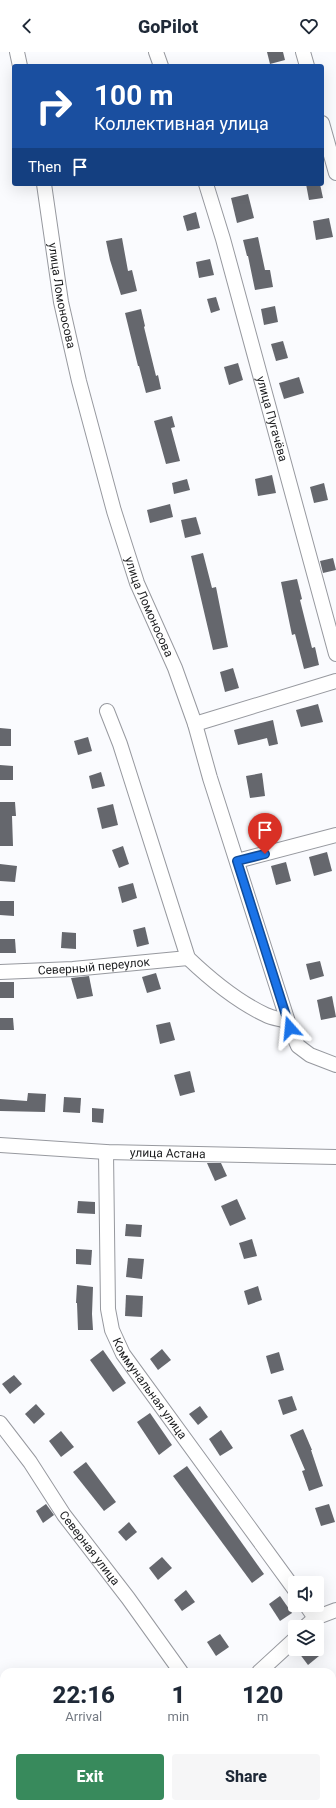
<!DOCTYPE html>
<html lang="en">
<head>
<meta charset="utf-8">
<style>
	:root { --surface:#fff; --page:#f6f6f7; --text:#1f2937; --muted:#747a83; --accent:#388a5c }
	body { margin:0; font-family:Roboto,sans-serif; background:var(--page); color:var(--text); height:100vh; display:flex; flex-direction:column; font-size:15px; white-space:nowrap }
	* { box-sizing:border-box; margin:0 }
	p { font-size:13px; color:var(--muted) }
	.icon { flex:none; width:22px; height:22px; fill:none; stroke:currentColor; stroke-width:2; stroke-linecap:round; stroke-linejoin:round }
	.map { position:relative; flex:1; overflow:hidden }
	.details { position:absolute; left:0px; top:1616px; width:336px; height:140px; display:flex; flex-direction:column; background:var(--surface); border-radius:12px 12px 0 0; box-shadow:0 4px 16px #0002 }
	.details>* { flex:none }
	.guide { position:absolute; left:12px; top:12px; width:312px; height:122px; border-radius:4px; box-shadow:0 4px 16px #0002; background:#1a4fa0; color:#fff; overflow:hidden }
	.buttons { position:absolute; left:288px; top:1524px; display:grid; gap:8px }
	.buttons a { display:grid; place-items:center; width:36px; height:36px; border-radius:4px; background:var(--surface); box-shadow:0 4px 16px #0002; font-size:20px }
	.pin { position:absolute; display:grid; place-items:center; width:34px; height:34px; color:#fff; margin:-41px -17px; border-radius:50% 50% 50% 0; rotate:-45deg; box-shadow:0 0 4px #0007 }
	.pin .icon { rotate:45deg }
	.me { position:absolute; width:44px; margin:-22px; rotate:342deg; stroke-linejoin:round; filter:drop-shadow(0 0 3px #0008) }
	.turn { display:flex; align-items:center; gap:14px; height:84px; padding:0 16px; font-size:18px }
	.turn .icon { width:52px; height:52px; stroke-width:2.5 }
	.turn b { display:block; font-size:28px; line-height:34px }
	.then { display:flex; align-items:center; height:38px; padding:0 16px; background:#0003; gap:8px; font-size:15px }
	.eta { display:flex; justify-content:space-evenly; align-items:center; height:68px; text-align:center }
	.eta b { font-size:24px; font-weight:800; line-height:28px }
	.button { display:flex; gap:8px; margin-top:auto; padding:8px 16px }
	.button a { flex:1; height:46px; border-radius:4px; background:var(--accent); color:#fff; font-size:16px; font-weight:800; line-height:46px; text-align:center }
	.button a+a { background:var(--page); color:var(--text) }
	header { display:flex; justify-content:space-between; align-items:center; height:52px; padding:0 16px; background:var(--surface); font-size:18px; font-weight:800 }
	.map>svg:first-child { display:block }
</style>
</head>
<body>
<header><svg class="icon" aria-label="back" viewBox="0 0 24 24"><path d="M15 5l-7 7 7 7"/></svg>GoPilot<svg class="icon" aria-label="heart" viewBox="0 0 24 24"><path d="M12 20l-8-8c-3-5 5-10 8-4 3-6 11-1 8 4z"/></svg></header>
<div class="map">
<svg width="336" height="1756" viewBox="0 0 336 1756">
	<rect width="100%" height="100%" fill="#fafbfe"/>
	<g fill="#65676d">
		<path d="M267,0H283L285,8L270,12Z"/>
		<path d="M306,132H320L323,146L309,148Z"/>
		<path d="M248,142L254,166L237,171L231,146Z"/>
		<path d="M196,160L200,176L187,179L183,164Z"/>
		<path d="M329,166L333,185L316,188L313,169Z"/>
		<path d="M258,185L265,218H270L273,235L255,238L248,204H247L243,188Z"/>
		<path d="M122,186L128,219L132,218L137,239L121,243L110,208L106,189Z"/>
		<path d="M210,207L214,223L199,226L196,210Z"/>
		<path d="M216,245L220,258L211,261L207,247Z"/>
		<path d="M275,254L278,270L264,273L261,257Z"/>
		<path d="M141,257L145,274L144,275L156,324L158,323L161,337L146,341L139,314H138L125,261Z"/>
		<path d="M283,289L288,306L276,309L271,292Z"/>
		<path d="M238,311L243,328L229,333L224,315Z"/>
		<path d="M299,325L304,341L284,347L279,331Z"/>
		<path d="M172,364L175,375L171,376L180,409L166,412L154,369Z"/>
		<path d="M272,423L276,441L258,444L255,427Z"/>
		<path d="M187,427L190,438L174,442L172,431Z"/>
		<path d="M324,431L328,448L314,451L310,435Z"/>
		<path d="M170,452L173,465L150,471L147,458Z"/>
		<path d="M196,465L201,482L185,486L181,468Z"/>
		<path d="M203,501L212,536L216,535L228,595L213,598L191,504Z"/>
		<path d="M333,506L336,518L323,521L320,509Z"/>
		<path d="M297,527L302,547L300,548L312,596L315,595L319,613L304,617L295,582L292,583L281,530Z"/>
		<path d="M233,616L239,636L225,640L220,620Z"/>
		<path d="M318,652L323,670L301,675L296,658Z"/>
		<path d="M273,668L278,692L269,694L267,686L238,693L234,678Z"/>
		<path d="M0,676L11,677V694H0Z"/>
		<path d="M88,685L92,699L78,703L74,689Z"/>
		<path d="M0,713L13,714V728H0Z"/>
		<path d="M101,720L105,734L92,737L89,724Z"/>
		<path d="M262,721L265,744L250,746L246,724Z"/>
		<path d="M0,750H15L16,764H12L13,794H0Z"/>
		<path d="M113,752L118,773L102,777L97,756Z"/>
		<path d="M270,764L275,784L262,787L257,767Z"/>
		<path d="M123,794L129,812L119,816L112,798Z"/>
		<path d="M327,800L332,819L314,824L309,805Z"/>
		<path d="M286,810L291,829L276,833L271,814Z"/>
		<path d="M0,812L17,814L15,830L0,829Z"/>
		<path d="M133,831L137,846L122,851L118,835Z"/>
		<path d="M0,849H14V864L0,863Z"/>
		<path d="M145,875L149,892L137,895L133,878Z"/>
		<path d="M62,880L76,881V897L61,896Z"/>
		<path d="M0,887H15L16,901H0Z"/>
		<path d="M320,909L324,924L310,928L306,912Z"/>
		<path d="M156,921L161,937L147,941L142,925Z"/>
		<path d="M89,924L93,944L77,947L71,926Z"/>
		<rect x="0" y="930" width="14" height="16"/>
		<path d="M332,944L336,965L321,968L317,948Z"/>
		<path d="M0,966H13L14,978H0Z"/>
		<path d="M170,970L175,988L160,992L156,973Z"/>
		<path d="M190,1019L195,1040L180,1044L174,1023Z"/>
		<path d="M28,1041L46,1042L45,1060L0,1059V1047L27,1049Z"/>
		<path d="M64,1045L81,1046L80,1061L63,1060Z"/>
		<path d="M92,1056L104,1057L103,1071L92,1070Z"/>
		<path d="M207,1111H221L227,1124L215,1129Z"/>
		<path d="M237,1147L246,1167L230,1174L221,1154Z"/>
		<path d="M78,1149L95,1150V1162L77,1161Z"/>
		<path d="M126,1172L142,1173L141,1185L125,1184Z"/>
		<path d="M252,1187L257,1204L244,1207L239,1191Z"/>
		<path d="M76,1197L92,1198L91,1213L76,1212Z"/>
		<path d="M128,1206L144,1207L142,1227L126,1225Z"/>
		<path d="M77,1233L93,1235L92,1262L93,1278H78L77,1251H76Z"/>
		<path d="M258,1234L262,1248L248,1253L244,1239Z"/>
		<path d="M126,1243L143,1244L142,1265L125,1264Z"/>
		<path d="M162,1297L171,1308L158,1318L150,1307Z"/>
		<path d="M103,1298L126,1331L113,1340L90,1308Z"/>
		<path d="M279,1300L284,1318L271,1322L266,1304Z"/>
		<path d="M14,1323L22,1332L10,1342L2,1332Z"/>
		<path d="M292,1344L297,1358L283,1363L278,1348Z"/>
		<path d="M36,1352L45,1362L34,1372L25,1362Z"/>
		<path d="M200,1354L208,1365L198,1373L189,1362Z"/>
		<path d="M150,1361L172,1393L159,1403L137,1370Z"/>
		<path d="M303,1377L312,1398H311L323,1434L309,1439L302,1419L305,1418L290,1383Z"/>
		<path d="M221,1378L233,1396L220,1404L209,1387Z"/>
		<path d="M61,1379L74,1395L61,1405L49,1389Z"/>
		<path d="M86,1410L116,1450L104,1459L73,1420Z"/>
		<path d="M187,1414L264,1522L252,1531L173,1424Z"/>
		<path d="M46,1452L54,1463L43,1471L36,1459Z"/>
		<path d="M329,1452L335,1470L321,1474L315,1456Z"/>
		<path d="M129,1470L137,1480L126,1489L118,1480Z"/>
		<path d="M162,1505L172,1516L158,1528L149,1516Z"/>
		<path d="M186,1538L195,1550L182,1559L174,1548Z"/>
		<path d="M280,1544L292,1561L280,1569L269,1552Z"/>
		<path d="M220,1582L229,1595L216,1604L207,1590Z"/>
		<path d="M304,1597H313L319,1604L308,1613L299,1601Z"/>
	</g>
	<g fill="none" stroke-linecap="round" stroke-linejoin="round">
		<defs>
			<g id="minor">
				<path d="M17,0L20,14"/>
				<path d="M156,0L161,14"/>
				<path d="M303,0L307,14"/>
				<path d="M322,71L336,121"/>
				<path id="s1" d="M44,132L61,250L79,329L114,459L137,531L175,616L195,672L210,726L290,976L298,994L310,1003L336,1013"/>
				<path id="s2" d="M206,132L223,187L336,602"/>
				<path d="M107,659L120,692L188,906C210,927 238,950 266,963C272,966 280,967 287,969"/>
				<path d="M195,672L336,629"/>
				<path d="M237,809L336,783"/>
				<path id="s3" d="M0,920L73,917L188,906"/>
				<path id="s4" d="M0,1093L106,1100L336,1105"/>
				<path id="s5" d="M106,1100L108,1257L112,1278L123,1302L295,1538"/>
				<path id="s6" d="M0,1371L30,1410L64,1463L128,1546L181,1620"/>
				<path d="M306,1553L315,1566"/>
				<path d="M305,1575L315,1566L336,1558"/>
				<path d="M259,1620L295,1587"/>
				<path d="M0,1734L4,1741"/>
				<path d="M9,1752L11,1756"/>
				<path d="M271,1752L274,1756"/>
			</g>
		</defs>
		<use href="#minor" stroke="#97999f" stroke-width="16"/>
		<use href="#minor" stroke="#fff" stroke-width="14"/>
	</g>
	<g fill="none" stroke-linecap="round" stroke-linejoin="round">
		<defs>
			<path id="route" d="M265,802L237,809L290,976"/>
		</defs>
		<use href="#route" stroke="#114b97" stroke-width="10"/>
		<use href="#route" stroke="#1a73e8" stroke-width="7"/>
	</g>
	<g text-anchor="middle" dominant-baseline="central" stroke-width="4" stroke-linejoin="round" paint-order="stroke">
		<g font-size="12" fill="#1d1e20" stroke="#fff">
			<text stroke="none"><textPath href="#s1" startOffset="113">улица Ломоносова</textPath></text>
			<text stroke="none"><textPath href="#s2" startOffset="244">улица Пугачёва</textPath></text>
			<text stroke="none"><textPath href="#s1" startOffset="437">улица Ломоносова</textPath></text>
			<text stroke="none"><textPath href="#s3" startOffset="94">Северный переулок</textPath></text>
			<text stroke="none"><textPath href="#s4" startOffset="168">улица Астана</textPath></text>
			<text stroke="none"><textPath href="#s5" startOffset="248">Коммунальная улица</textPath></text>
			<text stroke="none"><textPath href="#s6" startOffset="154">Северная улица</textPath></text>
		</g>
	</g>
</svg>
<div class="buttons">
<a><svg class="icon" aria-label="sound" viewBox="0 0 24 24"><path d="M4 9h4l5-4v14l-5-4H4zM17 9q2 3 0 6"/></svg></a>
<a><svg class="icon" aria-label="layers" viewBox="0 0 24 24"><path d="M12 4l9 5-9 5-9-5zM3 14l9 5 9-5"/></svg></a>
</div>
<div class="pin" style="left:265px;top:802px;background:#d93025"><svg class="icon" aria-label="arrive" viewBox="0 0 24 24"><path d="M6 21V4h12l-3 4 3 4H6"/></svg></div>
<svg class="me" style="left:290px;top:976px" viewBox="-20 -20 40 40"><path d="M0-17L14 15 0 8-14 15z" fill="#1a73e8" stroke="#fff" stroke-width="4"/></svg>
<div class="guide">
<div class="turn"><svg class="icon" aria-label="right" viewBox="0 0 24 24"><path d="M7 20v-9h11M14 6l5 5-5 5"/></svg><div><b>100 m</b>Коллективная улица</div></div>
<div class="then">Then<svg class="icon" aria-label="arrive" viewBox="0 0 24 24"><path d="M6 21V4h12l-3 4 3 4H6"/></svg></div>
</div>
<section class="details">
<div class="eta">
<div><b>22:16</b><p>Arrival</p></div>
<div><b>1</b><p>min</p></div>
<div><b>120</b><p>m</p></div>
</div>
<div class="button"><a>Exit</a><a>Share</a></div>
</section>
</div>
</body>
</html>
